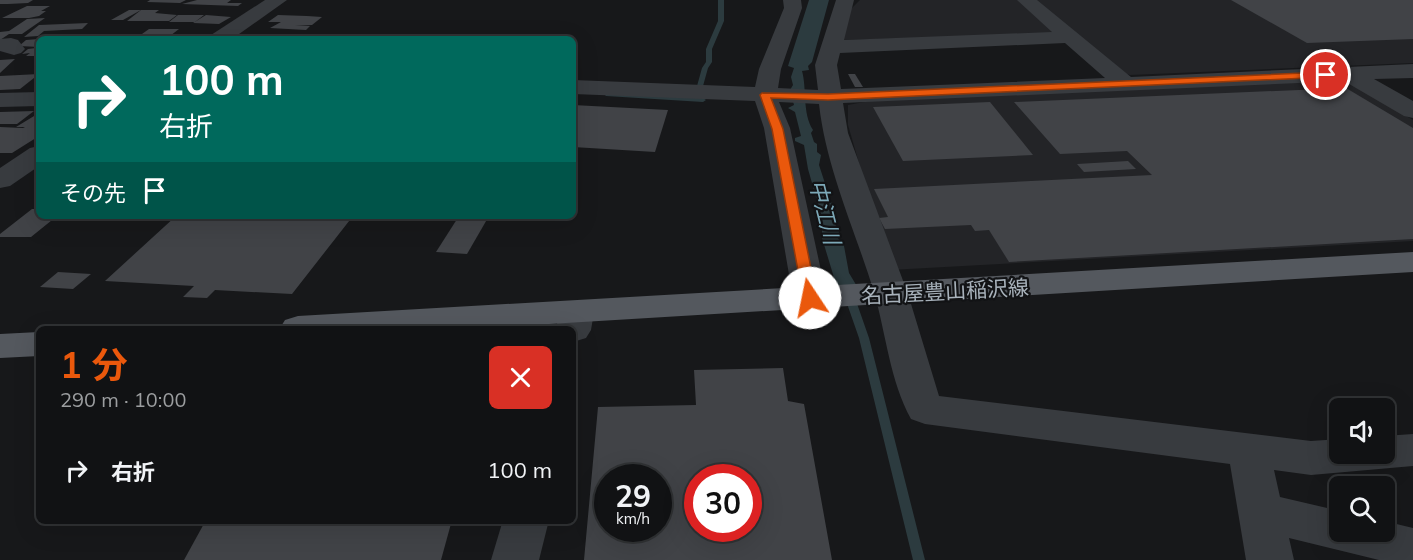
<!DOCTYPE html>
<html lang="ja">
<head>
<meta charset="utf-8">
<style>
	:root { --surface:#111214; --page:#1e2022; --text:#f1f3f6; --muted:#9c9ea0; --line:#303234; --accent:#ea580c }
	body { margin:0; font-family:Mulish,"Noto Sans JP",sans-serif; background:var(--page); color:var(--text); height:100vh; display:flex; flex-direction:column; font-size:22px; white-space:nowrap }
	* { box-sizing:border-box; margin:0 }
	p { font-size:20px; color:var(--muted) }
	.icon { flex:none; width:33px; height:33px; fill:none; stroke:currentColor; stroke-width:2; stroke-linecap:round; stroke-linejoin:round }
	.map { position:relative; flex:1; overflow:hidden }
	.side { position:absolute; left:36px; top:326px; width:540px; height:198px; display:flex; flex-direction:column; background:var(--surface); border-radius:9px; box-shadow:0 6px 24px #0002,0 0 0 2px var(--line) }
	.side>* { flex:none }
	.top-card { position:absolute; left:36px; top:36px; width:540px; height:183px; border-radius:9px; box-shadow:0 6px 24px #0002,0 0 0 2px var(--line); background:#00695c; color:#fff; overflow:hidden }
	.tools { position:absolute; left:1329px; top:398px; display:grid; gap:12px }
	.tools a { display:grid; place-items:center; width:66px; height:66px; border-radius:9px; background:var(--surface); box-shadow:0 6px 24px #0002,0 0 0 2px var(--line); font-size:30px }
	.speed { position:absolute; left:594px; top:464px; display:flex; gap:12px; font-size:30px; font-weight:700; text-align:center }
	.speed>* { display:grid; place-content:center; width:78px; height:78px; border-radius:50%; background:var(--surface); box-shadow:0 6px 24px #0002,0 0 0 2px var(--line); line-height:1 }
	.speed small { font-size:15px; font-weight:400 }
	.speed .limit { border:9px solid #d22; background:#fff; color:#111 }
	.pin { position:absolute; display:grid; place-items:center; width:51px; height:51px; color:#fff; margin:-26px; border:3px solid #fff; border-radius:50%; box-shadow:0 2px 6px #0007 }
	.me { position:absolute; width:66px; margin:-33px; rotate:349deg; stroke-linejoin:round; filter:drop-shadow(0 0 4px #0008) }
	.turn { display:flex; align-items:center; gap:21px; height:126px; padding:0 24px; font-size:27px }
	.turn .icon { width:78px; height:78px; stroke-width:2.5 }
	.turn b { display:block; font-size:42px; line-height:51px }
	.then { display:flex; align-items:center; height:57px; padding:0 24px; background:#0003; gap:12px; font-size:22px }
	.round { display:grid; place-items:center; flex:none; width:63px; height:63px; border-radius:9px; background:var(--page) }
	.overview { display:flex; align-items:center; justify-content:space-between; height:102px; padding:0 24px }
	h1 { font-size:36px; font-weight:700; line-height:45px; color:var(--accent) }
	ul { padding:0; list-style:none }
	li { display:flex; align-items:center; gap:18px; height:84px; padding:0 24px }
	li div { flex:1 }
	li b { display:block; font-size:22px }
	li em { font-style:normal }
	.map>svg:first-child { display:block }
</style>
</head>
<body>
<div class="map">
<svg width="1413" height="560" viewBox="0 0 1413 560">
	<rect width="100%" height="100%" fill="#17181a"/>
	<g fill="#232427">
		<path d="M860,0H1018L1054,31L1051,34L842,40L849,11Z"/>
		<path d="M1033,0H1413V63L1130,75L1117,71Z"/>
		<path d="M1335,78L1348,81L1413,120V241L890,270L848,125V105L886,98Z"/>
	</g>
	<path fill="#2c3b3f" d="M809,0H829L812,62L808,66L809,70L802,71C807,88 802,113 813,130L811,133L814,142L817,144V152L821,155L819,165L837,220L834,222L839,232L837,237L844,246L849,273L861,293L839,294L822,238V218L808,169L804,145L795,141V138L801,136L795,112L788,108L794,105L790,90L793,85L791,77L794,68L788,66Z"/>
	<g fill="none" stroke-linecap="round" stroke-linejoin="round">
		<g fill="#2c3b3f" fill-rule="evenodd">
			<path d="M718,0H724V21L712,49V62L708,68L703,86L700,88L697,86L702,68L706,62V49L718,21Z"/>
			<path d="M608,93L703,98L706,100L703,102L606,96L605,95Z"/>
			<path d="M849,292L854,295L869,338L925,560H913L859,338L844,295Z"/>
		</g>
	</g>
	<g fill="#414347" fill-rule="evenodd">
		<path d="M0,0H33L28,3L8,4H0Z"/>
		<path d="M150,0H186L180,3L147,2Z"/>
		<path d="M197,0H231L227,3H242L238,6L182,4Z"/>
		<path d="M1231,0H1413V39L1307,43Z"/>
		<path d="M27,6H50L41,11H46L39,16L29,18H2Z"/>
		<path d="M129,10H141L123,20H111Z"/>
		<path d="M141,10H159L155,13L177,15L169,21H127Z"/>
		<path d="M178,15H204L195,22H169Z"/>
		<path d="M206,15L231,17L219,24L193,23Z"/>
		<path d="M278,15L307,16L322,17L312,25L295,26H310L306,30L270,28L281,22H268Z"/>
		<path d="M45,18L22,34H9L0,40V32L9,31L27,19Z"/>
		<path d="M88,23L82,29L44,31L38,36L24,37L39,25Z"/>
		<path d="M149,29H179L166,39H135Z"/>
		<path d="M85,35L81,39H51L50,37Z"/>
		<path d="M39,39V47L19,46L26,40Z"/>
		<path d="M36,48L39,49V56H26L30,53L22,54L28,49Z"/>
		<path d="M15,59L0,73V60Z"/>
		<path d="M39,74L20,89L0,90V76Z"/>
		<path d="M848,74H855L863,87H855Z"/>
		<path d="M1346,88L1413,128V239L1009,262L989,230L975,231L971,225L885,229L879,218L888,217L874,189L1152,175L1127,151L1060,154L1014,102Z"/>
		<path d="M990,102L1033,155L903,161L873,107Z"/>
		<path d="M573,105L668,110L655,152L573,147Z"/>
		<path d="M34,111L17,124H0V112Z"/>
		<path d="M39,113V136L12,153H0V127L23,128L25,127H16Z"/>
		<path d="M1128,161L1136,169L1084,172L1077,164Z"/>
		<path d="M32,209H39V216H57L31,237H0V234Z"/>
		<path d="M176,216H353L292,294L215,290L207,298L183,297L194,286L105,281Z"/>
		<path d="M459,216H489L467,254L436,252Z"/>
		<path d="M58,272L91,274L73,289L40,287Z"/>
		<path d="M783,368L788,401L804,404L832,560H584L598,407L696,405L694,370ZM608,477H658V528H608ZM698,477H748V528H698Z"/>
		<path d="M206,520H452L441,560H184Z"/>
	</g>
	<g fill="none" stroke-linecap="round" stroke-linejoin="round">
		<g fill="#383b3f" fill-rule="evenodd">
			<path d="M265,0H287L232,39H208L211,35Z"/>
			<path d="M783,0H801L802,8L781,69L778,88L818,90L815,65L836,0H854L844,40L1052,32L1017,0H1037L1131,77L1413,64V78L1374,79L1413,101V118L1404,116L1344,81L843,103L848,133L908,294L939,396L1311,441L1340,439V453H1384V436L1413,434V466L1311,475L1274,470L1280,497L1340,511V531H1384V521L1413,528V560H1379L1289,538L1294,560H1246L1230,464L925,424L911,419C890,381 886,334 874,292C855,230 826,168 819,104L779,102L790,128L827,298L822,306L810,309L798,306L793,298L764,128L755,101L573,94V80L755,87L759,69L784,8ZM1065,43L1105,78L841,89L837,65L840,53Z"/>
			<path d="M11,38L18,40L25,49L21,53L14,55L0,51V39Z"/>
			<path d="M39,92V106L0,107V93Z"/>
			<path d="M39,146V166L10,186L0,188V168L30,148Z"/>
			<path d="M577,301L589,304L594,312L591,330L586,338L573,342V328H556L560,312L565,304Z"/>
			<path d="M503,520H549L539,560H491Z"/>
		</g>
		<g fill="#54585e" fill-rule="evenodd">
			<path d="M1413,252V272L482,328H280L285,320L298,316Z"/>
			<path d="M39,332V356L0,358V334Z"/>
		</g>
	</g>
	<path fill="#ea580c" stroke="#983908" stroke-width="1.5" d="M1326,72L1329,73V77L828,100L771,98L783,129L817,298L810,302L803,298L772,129L760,95L762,93L828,94Z"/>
	<g text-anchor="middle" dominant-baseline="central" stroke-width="4.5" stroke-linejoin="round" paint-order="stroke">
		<g font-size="21" fill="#a8b2bb" stroke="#121315">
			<text transform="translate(945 291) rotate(-3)">名古屋豊山稲沢線</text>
		</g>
		<g font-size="22" font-style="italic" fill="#7da9b8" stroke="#121315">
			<text transform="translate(825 212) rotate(76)">中江川</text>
		</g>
	</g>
</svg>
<div class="tools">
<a><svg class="icon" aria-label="sound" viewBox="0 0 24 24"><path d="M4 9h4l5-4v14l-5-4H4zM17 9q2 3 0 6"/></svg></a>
<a><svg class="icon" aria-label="search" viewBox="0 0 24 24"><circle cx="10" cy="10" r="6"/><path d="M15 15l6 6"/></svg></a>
</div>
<div class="speed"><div>29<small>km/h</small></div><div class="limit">30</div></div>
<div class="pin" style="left:1326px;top:75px;background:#d93025"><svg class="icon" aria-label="arrive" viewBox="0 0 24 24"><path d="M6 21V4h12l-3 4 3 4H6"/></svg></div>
<svg class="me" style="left:810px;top:298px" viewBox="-20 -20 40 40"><circle r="19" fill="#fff"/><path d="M0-13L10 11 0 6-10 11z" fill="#ea580c"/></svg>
<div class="top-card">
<div class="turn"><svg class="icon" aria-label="right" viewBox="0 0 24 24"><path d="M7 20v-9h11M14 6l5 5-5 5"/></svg><div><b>100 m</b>右折</div></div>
<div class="then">その先<svg class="icon" aria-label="arrive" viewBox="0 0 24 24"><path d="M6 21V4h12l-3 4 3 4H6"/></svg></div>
</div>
<section class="side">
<div class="overview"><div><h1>1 分</h1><p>290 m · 10:00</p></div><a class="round" style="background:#d93025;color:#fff"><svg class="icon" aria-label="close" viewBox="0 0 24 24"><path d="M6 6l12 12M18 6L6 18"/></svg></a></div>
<ul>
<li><svg class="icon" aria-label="right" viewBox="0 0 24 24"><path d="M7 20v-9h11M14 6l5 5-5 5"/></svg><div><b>右折</b></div><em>100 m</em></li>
</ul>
</section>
</div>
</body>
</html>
